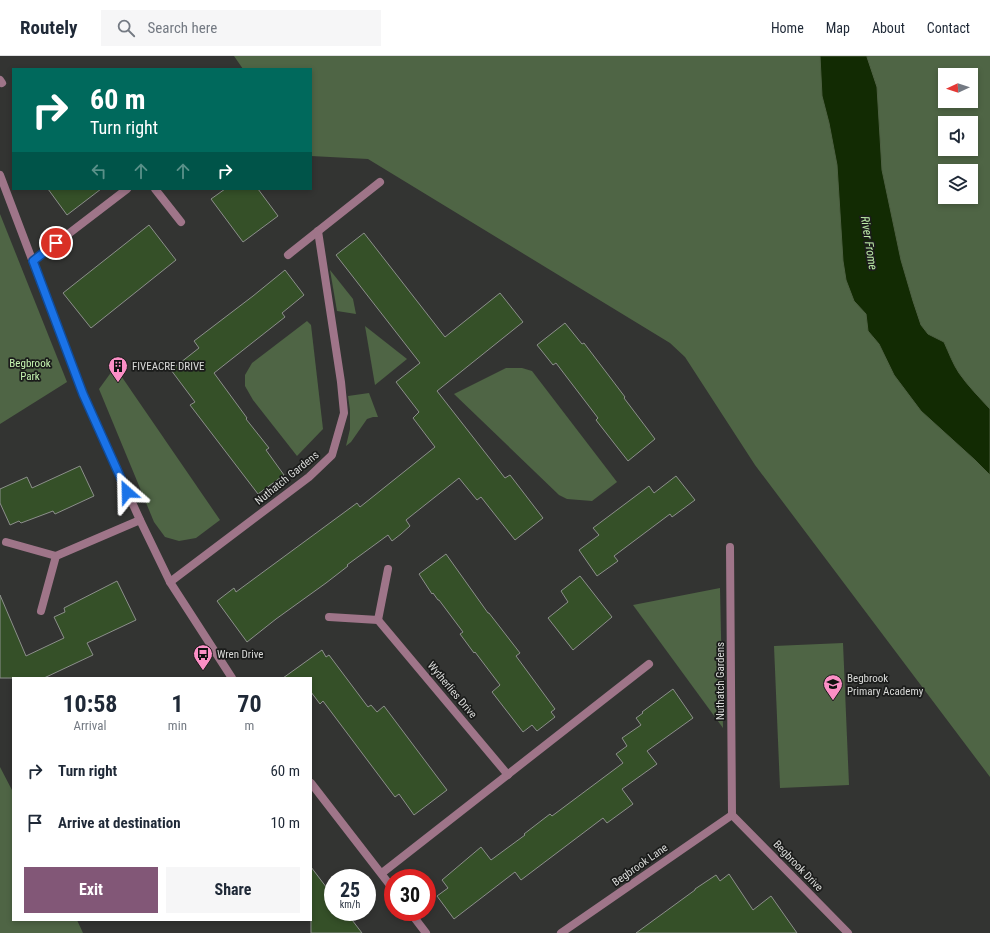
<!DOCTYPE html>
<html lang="en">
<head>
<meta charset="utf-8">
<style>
	:root { --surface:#fff; --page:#f6f6f7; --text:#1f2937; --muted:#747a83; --line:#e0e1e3; --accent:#825777 }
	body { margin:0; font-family:"Roboto Condensed",sans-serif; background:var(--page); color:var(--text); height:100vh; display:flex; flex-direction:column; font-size:15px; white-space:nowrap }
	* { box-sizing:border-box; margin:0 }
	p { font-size:13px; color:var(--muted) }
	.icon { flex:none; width:22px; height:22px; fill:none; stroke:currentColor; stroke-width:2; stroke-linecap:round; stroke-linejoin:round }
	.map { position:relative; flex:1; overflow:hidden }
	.sheet { position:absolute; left:12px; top:621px; width:300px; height:244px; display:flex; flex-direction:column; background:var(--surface); border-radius:0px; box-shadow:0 2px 6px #0003 }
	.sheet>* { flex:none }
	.top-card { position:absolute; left:12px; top:12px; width:300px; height:122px; border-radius:0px; box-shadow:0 2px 6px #0003; background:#00695c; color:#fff; overflow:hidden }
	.needle { width:26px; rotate:267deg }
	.controls { position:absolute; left:938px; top:12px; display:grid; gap:8px }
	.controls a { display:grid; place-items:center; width:40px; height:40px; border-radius:0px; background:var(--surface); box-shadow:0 2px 6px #0003; font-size:20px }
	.speed { position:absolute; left:324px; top:813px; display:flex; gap:8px; font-size:20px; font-weight:700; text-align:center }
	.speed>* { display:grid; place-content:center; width:52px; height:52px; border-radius:50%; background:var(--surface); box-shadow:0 2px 6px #0003; line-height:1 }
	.speed small { font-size:10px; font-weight:400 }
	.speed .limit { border:6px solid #d22; background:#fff; color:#111 }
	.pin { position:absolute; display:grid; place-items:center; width:34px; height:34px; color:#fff; margin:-17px; border:2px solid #fff; border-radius:50%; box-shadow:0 1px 4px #0007 }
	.me { position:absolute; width:44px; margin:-22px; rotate:335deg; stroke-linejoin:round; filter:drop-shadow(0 0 3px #0008) }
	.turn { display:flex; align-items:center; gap:14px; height:84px; padding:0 12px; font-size:18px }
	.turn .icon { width:52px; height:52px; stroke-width:2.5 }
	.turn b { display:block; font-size:28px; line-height:34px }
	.lanes { display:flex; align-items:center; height:38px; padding:0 12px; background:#0003; justify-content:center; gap:20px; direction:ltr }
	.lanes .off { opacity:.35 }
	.eta { display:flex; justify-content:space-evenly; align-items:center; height:68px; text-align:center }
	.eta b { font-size:24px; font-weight:700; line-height:28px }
	.cta { display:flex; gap:8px; margin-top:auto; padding:8px 12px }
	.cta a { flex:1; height:46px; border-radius:0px; background:var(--accent); color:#fff; font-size:16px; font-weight:700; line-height:46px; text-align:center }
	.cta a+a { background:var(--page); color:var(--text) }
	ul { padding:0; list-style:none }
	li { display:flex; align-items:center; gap:12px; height:52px; padding:0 12px }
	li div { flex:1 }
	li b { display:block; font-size:15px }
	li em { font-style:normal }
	header { display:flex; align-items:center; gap:24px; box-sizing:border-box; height:56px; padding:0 20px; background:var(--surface); border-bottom:1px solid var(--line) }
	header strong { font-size:19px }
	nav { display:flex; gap:22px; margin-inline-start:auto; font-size:14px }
	.search { width:280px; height:36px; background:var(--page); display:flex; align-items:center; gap:10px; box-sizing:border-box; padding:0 14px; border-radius:0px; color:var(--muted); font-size:15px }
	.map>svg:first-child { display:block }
</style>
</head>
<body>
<header>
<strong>Routely</strong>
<div class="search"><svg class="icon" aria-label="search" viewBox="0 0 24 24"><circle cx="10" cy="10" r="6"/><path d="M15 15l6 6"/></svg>Search here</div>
<nav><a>Home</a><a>Map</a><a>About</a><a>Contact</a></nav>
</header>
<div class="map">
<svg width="990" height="877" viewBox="0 0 990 877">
	<rect width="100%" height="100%" fill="#333432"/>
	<g fill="#4f6545" fill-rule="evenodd">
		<path d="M234,0H990V721L755,409L685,301L670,287L368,103L311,100V13H243ZM945,19H971V45H945ZM945,67H971V93H945ZM945,115H971V141H945Z"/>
		<path d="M0,158L67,326L0,368Z"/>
		<path d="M330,214L353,243L356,258L337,255Z"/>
		<path d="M307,265L311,269L323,373L297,400L253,344L245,330V319L252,307Z"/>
		<path d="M365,270L407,303L375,329Z"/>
		<path d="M115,311L220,464L196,482L179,485L165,481L154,466L99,333Z"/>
		<path d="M506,312H522L532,315L617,426L592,445L567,443L559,439L454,338Z"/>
		<path d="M369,337L378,361H373L367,363L351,386L346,390L350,373V354L348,340Z"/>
		<path d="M720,532L723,672L633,549Z"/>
		<path d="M843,587L849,729L780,732L774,590Z"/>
		<path d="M0,711L13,736V864H77L83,877H0Z"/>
	</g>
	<path fill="#122b03" stroke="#4e6043" d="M820,0H867V1L877,31L882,114L901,204L913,245L921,269L928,278L944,286C949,297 953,308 959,317C968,330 979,341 990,353V419L975,404L921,355L894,319L879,288L868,275L866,258L854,245L846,224L843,205L837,109L829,67L822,40Z"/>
	<g fill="#355028" stroke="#8c8f8b">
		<path d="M48,133H101L67,159Z"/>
		<path d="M225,133H258L278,160L243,186L211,143Z"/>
		<path d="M149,169L176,204L91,272L63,237Z"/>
		<path d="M364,177L445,281L500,237L523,266L437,335L505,422L510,419L543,462L515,484L481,441L477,444L459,422L406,464L410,470L401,478L392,485L388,479L347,509L348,510L326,527L276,563L247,586L217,545L234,532L236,536L357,447L360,451L435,391L413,362L419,356L396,326L420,307L336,199Z"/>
		<path d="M285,214L304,239L282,257L285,261L214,317L247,362L246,363L269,392L266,394L284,419L258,438L190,349L195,346L171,314L199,292L194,285L253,240Z"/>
		<path d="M565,267L582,288L584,287L625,341L624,342L655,383L628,405L596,364L598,362L556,307L553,309L537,289Z"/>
		<path d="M80,410L94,440L55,458L53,455L21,467L19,465L10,469L0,447V433L27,421L32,432Z"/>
		<path d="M676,420L695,444L672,461L670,458L614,500L618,505L597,520L579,494L599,479L593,472L649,430L654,437Z"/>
		<path d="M446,498L488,557H489L520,597L516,600L555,653L551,656L555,661L537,675L532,669L523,676L492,636L500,629L475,596L474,597L460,578L463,576L439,544H438L433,537L432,538L419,518Z"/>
		<path d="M580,520L612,561L573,594L548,562L568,546L561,535Z"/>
		<path d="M117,525L136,564L87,587L93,599L44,622H0V539L26,600L64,582L54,561L65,556L64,552Z"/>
		<path d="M322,594L326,601L329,599L368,651L371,649L377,656L384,650L447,734L414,759L399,738L395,741L323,645L320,648L311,636V622H283Z"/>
		<path d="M673,633L693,662L647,695L657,708L622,733L633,748L607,767L603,762L521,824L515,816L454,863L437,840L448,832L442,824L481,791L491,804L525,779L524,778L550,758L552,760L623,707L616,698L627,690L622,682L641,669L636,662L643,657L642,656Z"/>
		<path d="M311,811L333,840V856H346L362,877H311Z"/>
		<path d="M729,818L753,854L771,840L797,877H636L695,834V833L716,819L720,825Z"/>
	</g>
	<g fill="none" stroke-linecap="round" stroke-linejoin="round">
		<g stroke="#9f7589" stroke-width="8">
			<path d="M0,24L2,27"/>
			<path d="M155,133L181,166"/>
			<path d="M33,205L127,133"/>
		</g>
		<g stroke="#9f7589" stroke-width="8">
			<path d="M0,119L83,338L140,464L170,526L232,622"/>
			<path d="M288,199L380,126"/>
			<path d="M6,486L56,500L41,555"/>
			<path d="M730,491L732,759"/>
			<path d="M56,500L140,464"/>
			<path d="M170,526L309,421L332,399L344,357L341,326L318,175"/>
			<path d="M329,561L378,564L388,513"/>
			<path d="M378,564L508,719"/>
			<path d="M311,727L393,833"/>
			<path d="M732,759L848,877"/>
			<path d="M382,817L649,608"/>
			<path d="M410,856L426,877"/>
			<path d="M561,877L732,759"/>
		</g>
	</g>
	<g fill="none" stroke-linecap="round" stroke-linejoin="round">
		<defs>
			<path id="route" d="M56,187L33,205L83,338L127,436"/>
		</defs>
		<use href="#route" stroke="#114b97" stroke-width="10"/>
		<use href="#route" stroke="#1a73e8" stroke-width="7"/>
	</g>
	<defs>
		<symbol id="building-pin" viewBox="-11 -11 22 30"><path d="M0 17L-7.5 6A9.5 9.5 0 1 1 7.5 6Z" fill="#fb8fc5" stroke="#1b1c1b"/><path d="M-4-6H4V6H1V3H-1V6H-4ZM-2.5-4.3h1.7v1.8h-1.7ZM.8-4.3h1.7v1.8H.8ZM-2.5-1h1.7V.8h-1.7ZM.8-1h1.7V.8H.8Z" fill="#111"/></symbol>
		<symbol id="bus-pin" viewBox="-11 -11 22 30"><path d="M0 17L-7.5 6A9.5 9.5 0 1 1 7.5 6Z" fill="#fb8fc5" stroke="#1b1c1b"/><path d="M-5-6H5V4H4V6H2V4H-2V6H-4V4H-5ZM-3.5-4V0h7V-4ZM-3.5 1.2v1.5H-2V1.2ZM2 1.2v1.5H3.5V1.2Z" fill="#111"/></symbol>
		<symbol id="school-pin" viewBox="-11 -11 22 30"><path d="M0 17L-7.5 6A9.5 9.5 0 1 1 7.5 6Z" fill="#fb8fc5" stroke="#1b1c1b"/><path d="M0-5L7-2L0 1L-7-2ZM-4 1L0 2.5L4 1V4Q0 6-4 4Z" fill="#111"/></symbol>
	</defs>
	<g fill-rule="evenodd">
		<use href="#building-pin" x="107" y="299" width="22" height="30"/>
		<use href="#bus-pin" x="192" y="587" width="22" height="30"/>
		<use href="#school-pin" x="822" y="617" width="22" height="30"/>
	</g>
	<g text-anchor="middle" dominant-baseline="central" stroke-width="3.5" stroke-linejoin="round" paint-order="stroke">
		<g font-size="11" fill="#c5f4b0" stroke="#1b1c1b">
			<text x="30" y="307">Begbrook<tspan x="30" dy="13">Park</tspan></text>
		</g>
		<g font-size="11" fill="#d9dad8" stroke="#1b1c1b" text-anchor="start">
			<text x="132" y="310">FIVEACRE DRIVE</text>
			<text x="217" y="598">Wren Drive</text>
			<text x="847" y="622">Begbrook<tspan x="847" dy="13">Primary Academy</tspan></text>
		</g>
		<g font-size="11" fill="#d9dad8" stroke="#1b1c1b">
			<text transform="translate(287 422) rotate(-39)">Nuthatch Gardens</text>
			<text transform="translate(720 625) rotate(-90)">Nuthatch Gardens</text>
			<text transform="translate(452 634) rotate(50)">Wytherlies Drive</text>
			<text transform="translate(640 809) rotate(-35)">Begbrook Lane</text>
			<text transform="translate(798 810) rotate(46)">Begbrook Drive</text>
		</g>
		<g font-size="12" font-style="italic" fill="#bdeca8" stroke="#1b1c1b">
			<text transform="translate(869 187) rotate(81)">River Frome</text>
		</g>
	</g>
</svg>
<div class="controls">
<a><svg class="needle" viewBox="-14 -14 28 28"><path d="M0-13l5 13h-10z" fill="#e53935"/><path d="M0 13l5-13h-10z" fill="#747a83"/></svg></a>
<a><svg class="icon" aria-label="sound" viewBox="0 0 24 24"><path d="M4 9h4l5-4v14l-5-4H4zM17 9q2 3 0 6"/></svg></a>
<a><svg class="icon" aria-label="layers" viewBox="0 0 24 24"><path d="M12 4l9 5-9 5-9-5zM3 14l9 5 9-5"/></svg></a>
</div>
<div class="speed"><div>25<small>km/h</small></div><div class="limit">30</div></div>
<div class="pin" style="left:56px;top:187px;background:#d93025"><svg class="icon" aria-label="arrive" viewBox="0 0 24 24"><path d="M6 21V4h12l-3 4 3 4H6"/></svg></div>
<svg class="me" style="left:127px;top:436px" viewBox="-20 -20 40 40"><path d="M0-17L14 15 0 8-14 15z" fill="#1a73e8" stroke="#fff" stroke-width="4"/></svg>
<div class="top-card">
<div class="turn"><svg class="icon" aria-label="right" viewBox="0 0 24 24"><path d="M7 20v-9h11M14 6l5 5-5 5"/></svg><div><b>60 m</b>Turn right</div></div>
<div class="lanes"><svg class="icon off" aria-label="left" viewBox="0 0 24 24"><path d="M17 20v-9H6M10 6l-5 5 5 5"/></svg><svg class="icon off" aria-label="ahead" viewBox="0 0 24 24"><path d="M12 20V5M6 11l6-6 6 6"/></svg><svg class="icon off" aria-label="ahead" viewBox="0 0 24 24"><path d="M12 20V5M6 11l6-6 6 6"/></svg><svg class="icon" aria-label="right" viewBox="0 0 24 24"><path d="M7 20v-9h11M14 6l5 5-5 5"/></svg></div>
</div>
<section class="sheet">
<div class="eta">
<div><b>10:58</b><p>Arrival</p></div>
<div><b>1</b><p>min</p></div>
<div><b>70</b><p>m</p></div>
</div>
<ul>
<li><svg class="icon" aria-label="right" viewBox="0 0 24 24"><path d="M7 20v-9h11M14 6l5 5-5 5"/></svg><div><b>Turn right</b></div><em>60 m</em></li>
<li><svg class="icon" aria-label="arrive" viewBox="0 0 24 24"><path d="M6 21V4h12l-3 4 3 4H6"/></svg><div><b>Arrive at destination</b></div><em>10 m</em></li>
</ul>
<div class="cta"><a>Exit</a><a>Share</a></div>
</section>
</div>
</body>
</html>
